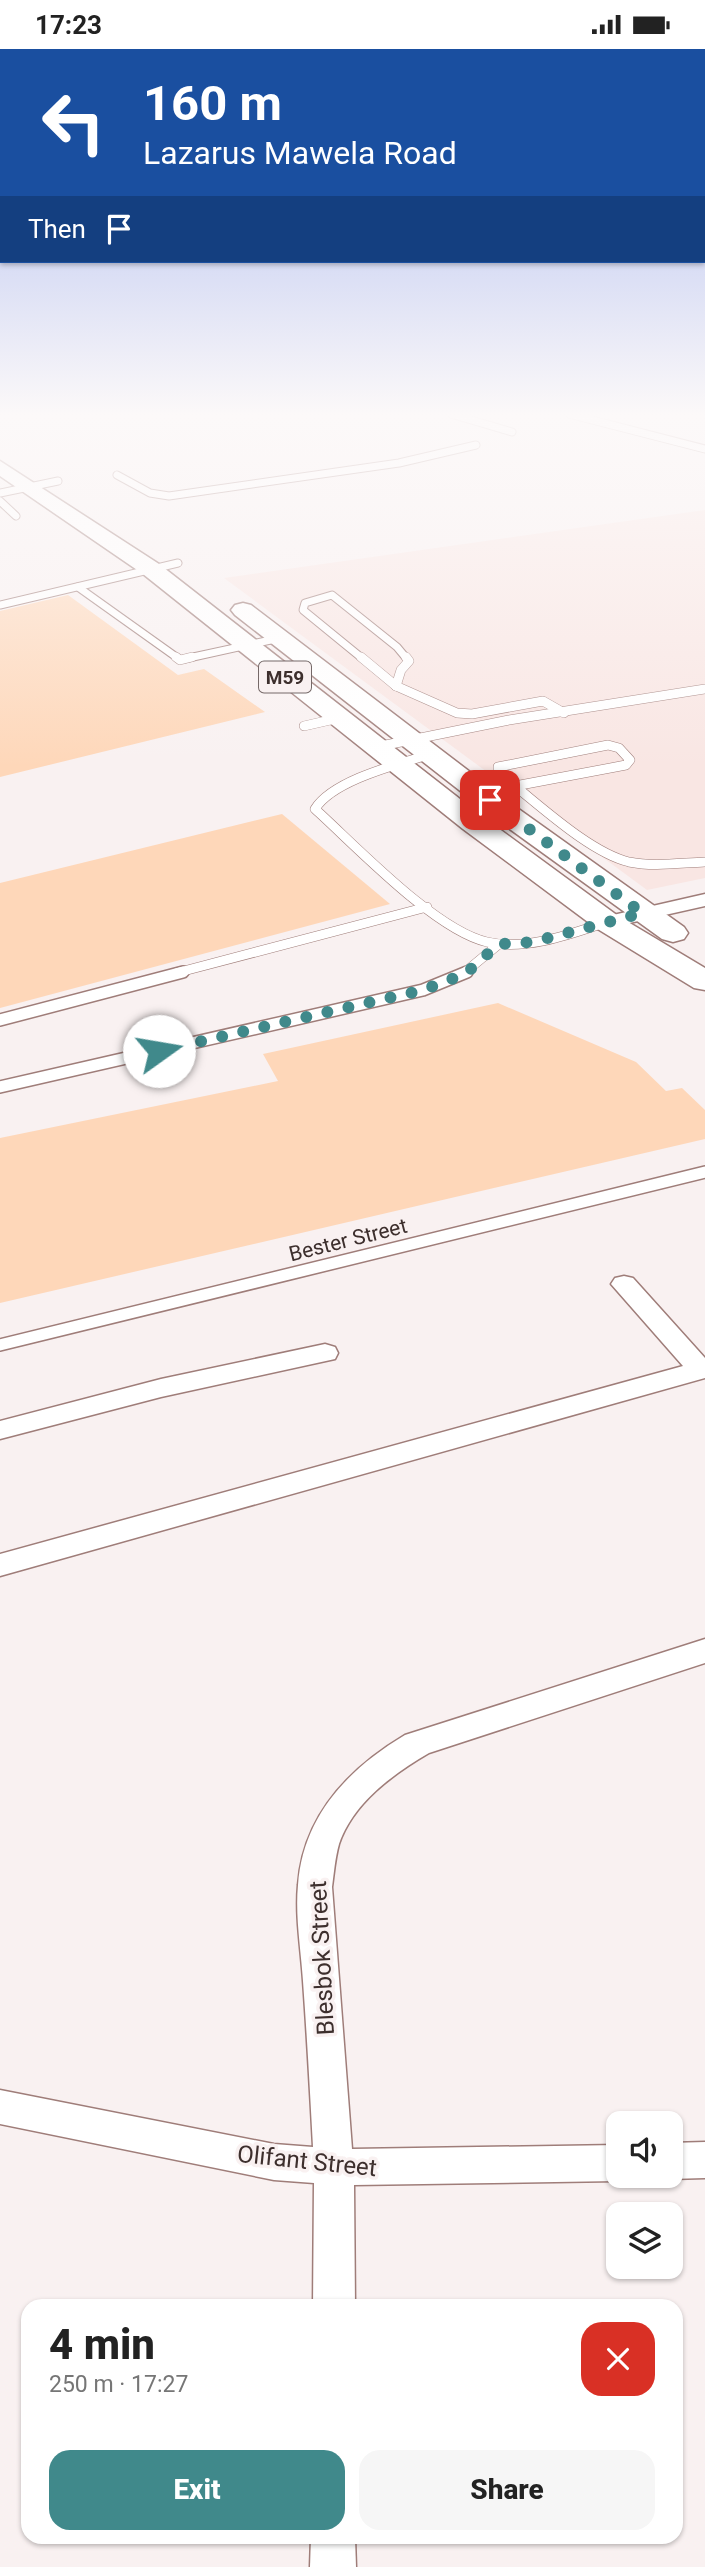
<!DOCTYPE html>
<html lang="en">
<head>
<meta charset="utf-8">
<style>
	:root { --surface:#fff; --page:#f6f6f6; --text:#222; --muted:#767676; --accent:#40898b }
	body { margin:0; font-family:Roboto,sans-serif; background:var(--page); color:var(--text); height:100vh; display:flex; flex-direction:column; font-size:26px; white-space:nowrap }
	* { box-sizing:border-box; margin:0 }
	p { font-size:23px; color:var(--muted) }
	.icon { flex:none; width:38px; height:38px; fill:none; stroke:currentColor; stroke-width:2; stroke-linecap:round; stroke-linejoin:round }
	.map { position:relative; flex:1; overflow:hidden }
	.sheet { position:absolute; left:21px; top:2250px; width:662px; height:245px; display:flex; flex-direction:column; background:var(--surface); border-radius:21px; box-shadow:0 2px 5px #0004 }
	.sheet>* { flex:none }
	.hud { position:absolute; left:0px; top:0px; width:705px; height:214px; box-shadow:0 2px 5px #0004; background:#1a4fa0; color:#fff; overflow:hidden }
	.fabs { position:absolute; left:606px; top:2062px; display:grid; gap:14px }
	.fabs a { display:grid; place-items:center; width:77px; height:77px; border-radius:14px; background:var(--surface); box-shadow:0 2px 5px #0004; font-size:35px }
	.pin { position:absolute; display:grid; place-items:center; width:60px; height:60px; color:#fff; margin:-30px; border-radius:14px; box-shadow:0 4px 10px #0006 }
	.me { position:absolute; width:77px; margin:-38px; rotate:77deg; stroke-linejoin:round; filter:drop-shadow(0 0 5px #0008) }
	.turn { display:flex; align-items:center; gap:24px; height:147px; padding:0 28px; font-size:32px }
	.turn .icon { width:91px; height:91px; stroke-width:2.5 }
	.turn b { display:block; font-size:49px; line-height:60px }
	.then { display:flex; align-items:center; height:66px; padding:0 28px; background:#0003; gap:14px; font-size:26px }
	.round { display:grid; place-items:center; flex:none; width:74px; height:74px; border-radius:21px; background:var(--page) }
	.summary { display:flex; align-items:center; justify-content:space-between; height:119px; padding:0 28px }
	h1 { font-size:42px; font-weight:800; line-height:52px }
	.primary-button { display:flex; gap:14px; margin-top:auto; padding:14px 28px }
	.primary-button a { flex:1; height:80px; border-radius:21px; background:var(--accent); color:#fff; font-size:28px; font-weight:800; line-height:80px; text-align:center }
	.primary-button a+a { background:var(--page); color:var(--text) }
	.status { display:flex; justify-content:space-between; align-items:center; height:49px; padding:0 35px; background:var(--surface); direction:ltr }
	.status svg { height:19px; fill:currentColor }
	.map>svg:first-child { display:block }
</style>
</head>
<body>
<div class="status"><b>17:23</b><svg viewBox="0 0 49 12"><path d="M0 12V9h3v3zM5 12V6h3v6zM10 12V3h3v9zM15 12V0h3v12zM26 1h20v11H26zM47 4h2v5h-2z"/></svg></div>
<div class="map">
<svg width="705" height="2518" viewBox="0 0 705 2518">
	<rect width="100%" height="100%" fill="#f9f1f1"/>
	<path fill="#f9e6e3" d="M705,461V829L647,841L224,529Z"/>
	<g fill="#fed7b9">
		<path d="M68,546L178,626L204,620L265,663L0,728V562Z"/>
		<path d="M282,765L390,855L0,959V834Z"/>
		<path d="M498,954L636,1013L666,1042L682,1039L705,1061V1090L0,1254V1089L278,1032L263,1005Z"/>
	</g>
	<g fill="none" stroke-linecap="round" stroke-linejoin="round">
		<defs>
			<g id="lane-far2">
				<path d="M451,365L512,383"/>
				<path d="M569,365L705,400"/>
				<path d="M117,426L150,444L169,447L399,414L476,396"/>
				<path d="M0,444L58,432"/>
				<path d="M0,452L16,467"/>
				<path d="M78,538L179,610"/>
				<path d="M0,556L178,514"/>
				<path d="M184,610L280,589"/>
				<path d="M363,610L303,561L305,554L332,546L397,598L407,610"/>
			</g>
			<g id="lane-far1">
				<path d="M176,608L180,611L192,608"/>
				<path d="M361,608L396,637"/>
				<path d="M396,637L457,664L472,665L543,652L564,664"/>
				<path d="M396,637L401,621L409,612L406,608"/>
				<path d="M304,677L339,669"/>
				<path d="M608,696L619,699L630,711L626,716L515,737L498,723V718Z"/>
				<path d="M376,698L509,671L705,640"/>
				<path d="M431,705C399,715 333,731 315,760C356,797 435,881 487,893C526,902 571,885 607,873"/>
				<path d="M515,737C545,761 592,804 629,813C653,818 680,814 705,813"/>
				<path d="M176,924L427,858"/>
				<path d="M464,924L499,895"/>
			</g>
			<g id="lane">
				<path d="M0,971L183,923"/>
				<path d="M0,1038L423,941L467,923"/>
				<path d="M0,1296L705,1123"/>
			</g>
			<g id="street">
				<path d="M705,845V857L607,879L597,873L600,869Z"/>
				<path d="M624,1227L633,1229L705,1309V1329L0,1527V1505L683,1317L611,1235L615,1229Z"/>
				<path d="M325,1295L335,1298L338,1304L335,1310L161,1348L0,1390V1372L161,1330Z"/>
				<path d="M705,1590V1614L429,1704C393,1725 353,1754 339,1795C335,1809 334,1824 332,1838L352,2100L618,2096V2126L632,2127L618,2132L354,2136L355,2258H313L314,2134L274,2131L0,2075V2041L274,2095L313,2098C310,2042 307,1987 303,1932C301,1901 295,1867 298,1836C303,1767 348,1720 405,1686Z"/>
				<path d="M705,2093V2129L670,2130L660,2126H670V2094Z"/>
				<path d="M311,2488H355L356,2518H310Z"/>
			</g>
			<g id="primary">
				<path d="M0,412L159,515L483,768L618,867L705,919V941L694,939L596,879L463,780L143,525L0,427Z"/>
				<path d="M243,554L251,556L520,761L684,878L688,884L684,890L673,893L662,890L500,773L235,566L231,561L235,556Z"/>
			</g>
		</defs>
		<use href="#lane-far2" stroke="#9f7d79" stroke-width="9"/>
		<use href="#lane-far1" stroke="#9f7d79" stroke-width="10"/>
		<use href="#lane" stroke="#9f7d79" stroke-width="14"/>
		<use href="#street" stroke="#9f7d79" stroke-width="3"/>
		<use href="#primary" stroke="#9f7d79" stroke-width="3"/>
		<use href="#lane-far2" stroke="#fff" stroke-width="7"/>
		<use href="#lane-far1" stroke="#fff" stroke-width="9"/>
		<use href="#lane" stroke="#fff" stroke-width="11"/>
		<use href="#street" fill="#fff" fill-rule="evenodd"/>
		<use href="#primary" fill="#fff" fill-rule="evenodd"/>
	</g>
	<linearGradient id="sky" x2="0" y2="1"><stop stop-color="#a6b5ee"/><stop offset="0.51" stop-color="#fcf9f9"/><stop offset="1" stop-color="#fcf9f9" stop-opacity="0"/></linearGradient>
	<rect width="705" height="718" fill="url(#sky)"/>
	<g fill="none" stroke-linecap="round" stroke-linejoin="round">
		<path stroke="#40898b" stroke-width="12" stroke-dasharray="0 21.6" d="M159,1002L423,941L465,925L499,895L533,893L642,864L490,751"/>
	</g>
	<g text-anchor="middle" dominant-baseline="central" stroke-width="7" stroke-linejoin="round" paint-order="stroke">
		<rect fill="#f9f1f1" stroke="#756968" stroke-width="2" x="259" y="612.5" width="52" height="31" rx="5"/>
		<g font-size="19" font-weight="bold" fill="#3d2f2d">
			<text x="285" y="628">M59</text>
		</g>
		<g font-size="21" fill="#3d2f2d" stroke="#f9f1f1">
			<text transform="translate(348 1191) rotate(-14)">Bester Street</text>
		</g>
		<g font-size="24" fill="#3d2f2d" stroke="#f9f1f1">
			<text transform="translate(322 1909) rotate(-93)">Blesbok Street</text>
			<text transform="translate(307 2112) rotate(6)">Olifant Street</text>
		</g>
	</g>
</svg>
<div class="fabs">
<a><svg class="icon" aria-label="sound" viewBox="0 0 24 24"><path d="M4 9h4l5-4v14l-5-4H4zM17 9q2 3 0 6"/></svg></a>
<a><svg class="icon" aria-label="layers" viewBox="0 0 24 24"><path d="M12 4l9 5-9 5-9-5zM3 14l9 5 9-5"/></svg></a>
</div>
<div class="pin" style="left:490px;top:751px;background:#d93025"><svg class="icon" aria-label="arrive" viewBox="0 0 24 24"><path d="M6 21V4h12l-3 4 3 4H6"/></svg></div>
<svg class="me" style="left:159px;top:1002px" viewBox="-20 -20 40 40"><circle r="19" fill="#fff"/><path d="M0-13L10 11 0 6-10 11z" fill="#40898b"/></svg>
<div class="hud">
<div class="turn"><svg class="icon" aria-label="left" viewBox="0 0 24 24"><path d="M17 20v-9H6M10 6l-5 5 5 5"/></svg><div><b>160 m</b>Lazarus Mawela Road</div></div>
<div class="then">Then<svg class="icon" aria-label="arrive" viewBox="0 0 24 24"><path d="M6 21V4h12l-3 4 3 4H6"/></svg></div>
</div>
<section class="sheet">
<div class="summary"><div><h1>4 min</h1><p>250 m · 17:27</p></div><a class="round" style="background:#d93025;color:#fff"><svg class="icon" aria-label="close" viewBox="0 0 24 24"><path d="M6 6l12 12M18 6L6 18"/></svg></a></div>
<div class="primary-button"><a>Exit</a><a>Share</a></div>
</section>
</div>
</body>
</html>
